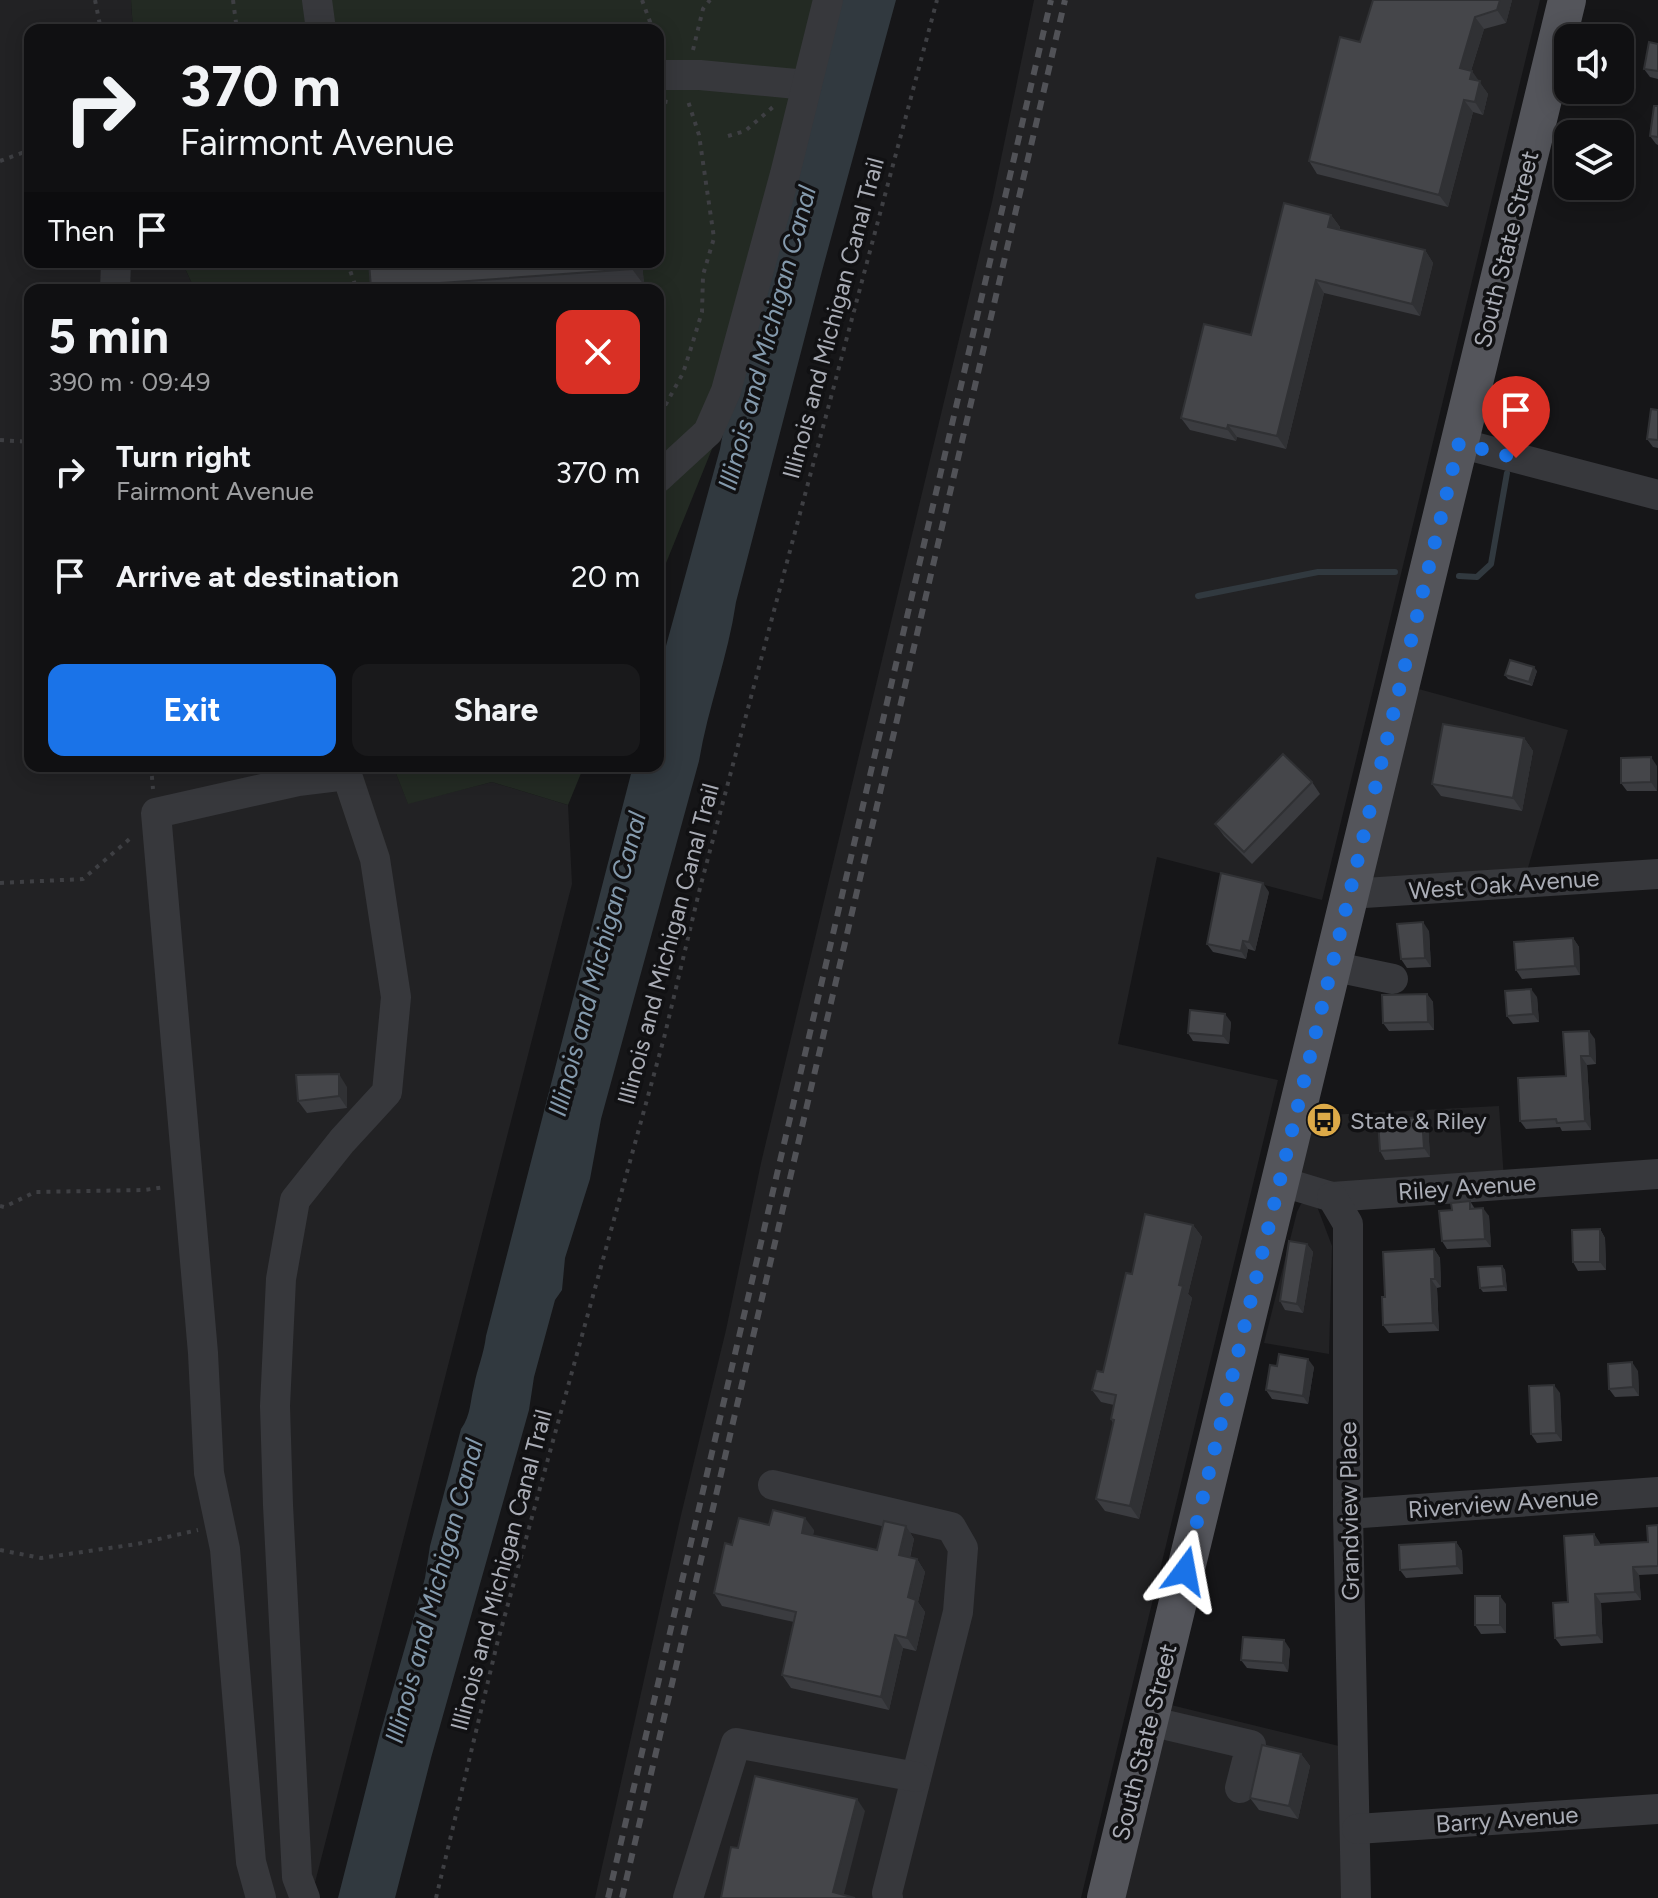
<!DOCTYPE html>
<html lang="en">
<head>
<meta charset="utf-8">
<style>
	:root { --surface:#101012; --page:#19191b; --text:#f1f3f6; --muted:#9c9d9f; --line:#303032; --accent:#1a73e8 }
	body { margin:0; font-family:Figtree,sans-serif; background:var(--page); color:var(--text); height:100vh; display:flex; flex-direction:column; font-size:30px; white-space:nowrap }
	* { box-sizing:border-box; margin:0 }
	p { font-size:26px; color:var(--muted) }
	.icon { flex:none; width:44px; height:44px; fill:none; stroke:currentColor; stroke-width:2; stroke-linecap:round; stroke-linejoin:round }
	.map { position:relative; flex:1; overflow:hidden }
	.details { position:absolute; left:24px; top:284px; width:640px; height:488px; display:flex; flex-direction:column; background:var(--surface); border-radius:16px; box-shadow:0 4px 20px #0003,0 0 0 2px var(--line) }
	.details>* { flex:none }
	.top-card { position:absolute; left:24px; top:24px; width:640px; height:244px; border-radius:16px; box-shadow:0 4px 20px #0003,0 0 0 2px var(--line); background:#101012; color:var(--text); overflow:hidden }
	.controls { position:absolute; left:1554px; top:24px; display:grid; gap:16px }
	.controls a { display:grid; place-items:center; width:80px; height:80px; border-radius:16px; background:var(--surface); box-shadow:0 4px 20px #0003,0 0 0 2px var(--line); font-size:40px }
	.pin { position:absolute; display:grid; place-items:center; width:68px; height:68px; color:#fff; margin:-82px -34px; border-radius:50% 50% 50% 0; rotate:-45deg; box-shadow:0 0 8px #0007 }
	.pin .icon { rotate:45deg }
	.me { position:absolute; width:88px; margin:-44px; rotate:13deg; stroke-linejoin:round; filter:drop-shadow(0 0 6px #0008) }
	.turn { display:flex; align-items:center; gap:28px; height:168px; padding:0 24px; font-size:36px }
	.turn .icon { width:104px; height:104px; stroke-width:2.5 }
	.turn b { display:block; font-size:56px; line-height:68px }
	.then { display:flex; align-items:center; height:76px; padding:0 24px; background:#0003; gap:16px; font-size:30px }
	.round { display:grid; place-items:center; flex:none; width:84px; height:84px; border-radius:16px; background:var(--page) }
	.overview { display:flex; align-items:center; justify-content:space-between; height:136px; padding:0 24px }
	h1 { font-size:48px; font-weight:700; line-height:60px }
	.cta { display:flex; gap:16px; margin-top:auto; padding:16px 24px }
	.cta a { flex:1; height:92px; border-radius:16px; background:var(--accent); color:#fff; font-size:32px; font-weight:700; line-height:92px; text-align:center }
	.cta a+a { background:var(--page); color:var(--text) }
	ul { padding:0; list-style:none }
	li { display:flex; align-items:center; gap:24px; height:104px; padding:0 24px }
	li div { flex:1 }
	li b { display:block; font-size:30px }
	li em { font-style:normal }
	.map>svg:first-child { display:block }
</style>
</head>
<body>
<div class="map">
<svg width="1658" height="1898" viewBox="0 0 1658 1898">
	<rect width="100%" height="100%" fill="#161618"/>
	<g fill="#222224">
		<path d="M0,0H131L133,30H30V262H182L195,290H30V766H393L408,803L492,782L568,805L572,884L311,1898H0Z"/>
		<path d="M1034,0H1540L1322,900L1157,857L1118,1044L1278,1080L1081,1898H595L681,1515L726,1330L761,1163L992,202Z"/>
		<path d="M1415,688L1568,730L1525,878L1364,887Z"/>
		<path d="M1499,1106L1504,1180L1334,1192L1293,1180L1309,1116Z"/>
		<path d="M1311,1200L1315,1201L1332,1246L1329,1354L1264,1343L1297,1212L1301,1204Z"/>
		<path d="M1171,1705L1343,1747L1348,1898H1122Z"/>
	</g>
	<g fill="#232a23">
		<path d="M131,0H814L716,439L658,583V290H195L182,262H658V30H133Z"/>
		<path d="M393,766H584L568,805L492,782L408,804Z"/>
	</g>
	<path fill="#31393f" d="M833,0H896L822,271L736,602C728,657 708,707 699,761L601,1119L590,1179L565,1258L562,1290L555,1300L534,1377L529,1410L431,1758L395,1898H338L380,1734L425,1578L430,1546L461,1429C471,1415 470,1401 474,1386C477,1369 484,1354 486,1336L633,766H658V675L720,449L730,395Z"/>
	<g fill="none" stroke-linecap="round" stroke-linejoin="round">
		<g stroke="#31393f" stroke-width="6">
			<path d="M1459,576L1477,577L1491,564L1507,473"/>
			<path d="M1198,596L1318,572H1395"/>
		</g>
		<g stroke="#3e3f43" stroke-width="4" stroke-dasharray="4 6" stroke-linecap="butt">
			<path d="M95,0L101,30"/>
			<path d="M233,0L237,30"/>
			<path d="M642,0L653,30"/>
			<path d="M693,50L703,9L710,0"/>
			<path d="M728,136L745,131L773,107"/>
			<path d="M658,143L666,99"/>
			<path d="M0,161L30,150"/>
			<path d="M347,262L357,290"/>
			<path d="M658,396L666,404L683,373L692,345L702,312L703,275L714,238L699,135L687,98"/>
			<path d="M0,440L30,442"/>
			<path d="M151,766L153,789"/>
			<path d="M0,883L83,879L133,836"/>
			<path d="M0,1206L4,1207L35,1192L144,1190L166,1187"/>
			<path d="M0,1550L41,1558L137,1544L198,1530"/>
			<path d="M436,1898L497,1644L664,1038L700,888L937,0"/>
		</g>
		<g stroke="#37383c" stroke-width="30">
			<path d="M317,0L321,30"/>
			<path d="M658,75H700L807,85"/>
			<path d="M115,290L116,262"/>
			<path d="M1459,443L1658,495"/>
			<path d="M658,478L708,432L726,391L785,174L828,0"/>
			<path d="M1349,894L1658,874"/>
			<path d="M1331,966L1393,979"/>
			<path d="M1279,1181L1332,1197L1658,1174"/>
			<path d="M1332,1197L1348,1224V1514L1356,1898"/>
			<path d="M773,1485L951,1527L963,1548L958,1612L887,1893L888,1898"/>
			<path d="M1348,1514L1658,1492"/>
			<path d="M1149,1721L1251,1745L1240,1788"/>
			<path d="M1357,1829L1658,1809"/>
			<path d="M261,1898L251,1862L225,1549L209,1473L203,1353L156,813L298,781L347,775L375,859L396,997L387,1092L342,1141L295,1200L281,1279L275,1406L278,1505L297,1877L305,1898"/>
			<path d="M688,1898L736,1743L916,1777"/>
		</g>
		<path stroke="#54555b" stroke-width="38" d="M1106,1898L1567,0"/>
		<g stroke="#515257" stroke-width="6" stroke-dasharray="10 8" stroke-linecap="butt">
			<path d="M608,1898L1051,0"/>
			<path d="M622,1898L1065,0"/>
		</g>
	</g>
	<g fill="#3b3c40">
		<path d="M1512,0L1506,23L1484,29L1471,71L1488,94L1483,115L1473,112L1448,207L1317,174L1309,161L1360,42Z"/>
		<path d="M1658,44V79L1650,77L1644,69Z"/>
		<path d="M1658,106V145L1656,144L1650,136Z"/>
		<path d="M1331,215L1340,227V230L1425,250L1433,263L1420,316L1324,293L1286,449L1237,437L1236,441L1190,430L1181,418L1251,335Z"/>
		<path d="M642,262L644,285L574,290H372L371,288Z"/>
		<path d="M1658,410V448L1653,447L1647,439Z"/>
		<path d="M1537,671L1532,686L1508,679L1505,675Z"/>
		<path d="M1524,738L1533,751L1522,811L1441,796L1432,784Z"/>
		<path d="M180,766H225V769L185,773Z"/>
		<path d="M1657,766V791H1627L1621,783Z"/>
		<path d="M1312,782L1320,794L1252,864L1224,836L1215,824Z"/>
		<path d="M1269,892L1255,951L1248,949L1246,959L1213,952L1207,944Z"/>
		<path d="M1429,931L1431,967L1407,968L1401,959Z"/>
		<path d="M1573,938L1579,947L1580,975L1522,979L1516,970Z"/>
		<path d="M1427,994L1433,1002L1434,1030L1389,1031L1383,1023Z"/>
		<path d="M1537,997L1539,1022L1513,1024L1507,1016Z"/>
		<path d="M1231,1022L1229,1044L1193,1041L1188,1033Z"/>
		<path d="M1595,1039L1596,1064L1587,1065L1591,1130L1562,1131L1560,1127L1526,1129L1520,1121L1566,1076Z"/>
		<path d="M347,1087V1108L307,1113L298,1101Z"/>
		<path d="M1422,1117L1428,1125L1430,1157L1385,1160L1380,1151Z"/>
		<path d="M1470,1201L1475,1209L1489,1216L1491,1247L1447,1249L1442,1241L1452,1210Z"/>
		<path d="M1193,1225L1202,1237L1188,1294L1192,1298L1139,1519L1105,1511L1096,1499L1113,1423L1111,1419L1114,1405L1101,1402L1092,1390L1103,1372L1132,1274Z"/>
		<path d="M1600,1229L1605,1238L1606,1270L1578,1271L1573,1262Z"/>
		<path d="M1307,1244L1313,1252L1303,1313L1285,1310L1280,1301Z"/>
		<path d="M1434,1249L1440,1258L1441,1287L1437,1288L1439,1331L1389,1333L1383,1325L1385,1297Z"/>
		<path d="M1502,1266L1505,1270L1507,1291L1483,1292L1480,1288Z"/>
		<path d="M1277,1366L1314,1367L1308,1404L1272,1399L1266,1390Z"/>
		<path d="M1638,1371L1639,1396L1615,1397L1609,1389Z"/>
		<path d="M1560,1393L1562,1441L1537,1443L1531,1434Z"/>
		<path d="M769,1525L814,1530L813,1535L877,1550L906,1526L914,1539L910,1558L917,1559L925,1572L918,1602L925,1612L916,1651L903,1648L889,1710L791,1688L782,1675L794,1622L722,1606L714,1593L732,1545Z"/>
		<path d="M1658,1525V1574L1639,1575L1641,1600L1601,1603L1603,1643L1561,1646L1555,1638L1568,1602L1594,1534L1600,1544L1648,1542Z"/>
		<path d="M1456,1542L1462,1551L1463,1574L1406,1578L1400,1570Z"/>
		<path d="M1506,1604V1633L1481,1634L1475,1625Z"/>
		<path d="M1290,1649L1288,1672L1247,1668L1241,1660Z"/>
		<path d="M1301,1754L1310,1766L1298,1819L1259,1810L1250,1798Z"/>
	</g>
	<g fill="#303134">
		<path d="M1500,0H1512L1506,23L1497,10Z"/>
		<path d="M1475,17L1484,29L1468,80L1460,68Z"/>
		<path d="M1472,71L1488,94L1483,115L1475,102L1470,79Z"/>
		<path d="M1464,100L1473,112L1448,207L1439,195Z"/>
		<path d="M1331,215L1340,227L1337,239L1328,227Z"/>
		<path d="M1425,250L1433,263L1420,316L1412,304Z"/>
		<path d="M632,262H642L644,285L632,269Z"/>
		<path d="M1316,280L1324,293L1286,449L1277,436Z"/>
		<path d="M1228,425L1237,437L1236,441L1227,429Z"/>
		<path d="M1534,667L1537,671L1532,686L1529,682Z"/>
		<path d="M1524,738L1533,751L1522,811L1513,798Z"/>
		<path d="M1651,757L1657,766V791L1651,782Z"/>
		<path d="M1263,883L1269,892L1255,951L1249,942Z"/>
		<path d="M1423,922L1429,931L1431,967L1425,958Z"/>
		<path d="M1573,938L1579,947L1580,975L1575,966Z"/>
		<path d="M1243,941L1248,949L1246,959L1241,951Z"/>
		<path d="M1531,989L1537,997L1539,1022L1533,1014Z"/>
		<path d="M1427,994L1433,1002L1434,1030L1428,1022Z"/>
		<path d="M1225,1014L1231,1022L1229,1044L1223,1036Z"/>
		<path d="M1589,1031L1595,1039L1596,1064L1590,1056Z"/>
		<path d="M1581,1056L1587,1065L1591,1130L1585,1121Z"/>
		<path d="M339,1074L347,1087V1108L339,1096Z"/>
		<path d="M1422,1117L1428,1125L1430,1157L1424,1148Z"/>
		<path d="M1483,1208L1489,1216L1491,1247L1485,1239Z"/>
		<path d="M1193,1225L1202,1237L1188,1294L1192,1298L1139,1519L1130,1506Z"/>
		<path d="M1600,1229L1605,1238L1606,1270L1600,1262Z"/>
		<path d="M1307,1244L1313,1252L1303,1313L1297,1304Z"/>
		<path d="M1434,1249L1440,1258L1441,1287L1435,1279Z"/>
		<path d="M1502,1266L1505,1270L1507,1291L1504,1286Z"/>
		<path d="M1431,1279L1437,1288L1439,1331L1433,1323Z"/>
		<path d="M1308,1359L1314,1367L1308,1404L1303,1396Z"/>
		<path d="M1632,1362L1638,1371L1639,1396L1633,1387Z"/>
		<path d="M1554,1385L1560,1393L1562,1441L1556,1433Z"/>
		<path d="M805,1518L814,1530L811,1545L802,1533Z"/>
		<path d="M906,1526L914,1539L907,1568L899,1555Z"/>
		<path d="M1594,1534L1600,1543L1601,1553L1595,1545Z"/>
		<path d="M1456,1542L1462,1551L1463,1574L1457,1566Z"/>
		<path d="M917,1559L925,1572L918,1602L925,1612L916,1651L907,1638L908,1597Z"/>
		<path d="M1633,1567L1639,1575L1641,1600L1635,1592Z"/>
		<path d="M1595,1594L1601,1603L1603,1643L1597,1635Z"/>
		<path d="M1500,1596L1506,1604V1633L1500,1625Z"/>
		<path d="M895,1635L903,1648L889,1710L881,1697Z"/>
		<path d="M1284,1640L1290,1649L1288,1672L1283,1663Z"/>
		<path d="M1301,1754L1310,1766L1298,1819L1289,1806Z"/>
		<path d="M857,1799L865,1811L843,1898L833,1892Z"/>
	</g>
	<g fill="#45464a" stroke="#303134" stroke-width="2">
		<path d="M1373,0H1500L1497,10L1475,17L1460,68L1472,71L1470,79L1480,81L1475,102L1464,100L1439,195L1309,161L1340,37L1360,42Z"/>
		<path d="M1649,42L1658,44V71L1644,69Z"/>
		<path d="M1654,106H1658V137L1650,136Z"/>
		<path d="M1284,203L1331,215L1328,227L1425,250L1412,304L1316,280L1277,436L1228,425L1227,429L1181,418L1204,324L1251,335Z"/>
		<path d="M369,262H632V269L371,288Z"/>
		<path d="M1651,409L1658,410V440L1647,439Z"/>
		<path d="M1510,660L1534,667L1529,682L1505,675Z"/>
		<path d="M1443,724L1524,738L1513,798L1432,784Z"/>
		<path d="M1283,754L1312,782L1244,852L1215,824Z"/>
		<path d="M1651,757V782L1621,783V758Z"/>
		<path d="M1221,873L1263,883L1249,942L1243,941L1241,951L1207,944Z"/>
		<path d="M1423,922L1425,958L1401,959L1397,924Z"/>
		<path d="M1573,938L1575,966L1516,970L1514,942Z"/>
		<path d="M1531,989L1533,1014L1507,1016L1505,991Z"/>
		<path d="M1427,994L1428,1022L1383,1023L1382,995Z"/>
		<path d="M1190,1010L1225,1014L1223,1036L1188,1033Z"/>
		<path d="M1589,1031L1590,1056H1581L1585,1121L1557,1123L1556,1119L1520,1121L1518,1078L1566,1076L1563,1032Z"/>
		<path d="M339,1074V1096L298,1101L296,1075Z"/>
		<path d="M1422,1117L1424,1148L1380,1151L1378,1120Z"/>
		<path d="M1470,1201V1209L1483,1208L1485,1239L1442,1241L1439,1211L1452,1210L1451,1203Z"/>
		<path d="M1145,1214L1193,1225L1179,1285L1183,1286L1130,1506L1096,1499L1114,1420L1111,1419L1116,1395L1092,1390L1097,1371L1103,1372L1126,1273L1132,1274Z"/>
		<path d="M1600,1229V1262H1573L1572,1230Z"/>
		<path d="M1289,1241L1307,1244L1297,1304L1280,1301Z"/>
		<path d="M1434,1249L1435,1279H1431L1433,1323L1383,1325L1382,1297H1385L1383,1252Z"/>
		<path d="M1502,1266L1504,1286L1480,1288L1478,1267Z"/>
		<path d="M1279,1354L1308,1359L1303,1396L1266,1390L1270,1365L1277,1366Z"/>
		<path d="M1632,1362L1633,1387L1609,1389L1608,1364Z"/>
		<path d="M1554,1385L1556,1433L1531,1434L1529,1386Z"/>
		<path d="M773,1510L805,1518L802,1533L877,1550L884,1521L906,1526L899,1555L917,1559L908,1597L916,1600L907,1638L895,1635L881,1697L782,1675L796,1612L714,1593L725,1543L732,1545L739,1518L769,1525Z"/>
		<path d="M1658,1525V1566L1633,1567L1635,1592L1595,1594L1597,1635L1555,1638L1553,1603L1568,1602L1564,1536L1594,1534L1595,1545L1648,1542L1647,1526Z"/>
		<path d="M1456,1542L1457,1566L1400,1570L1399,1545Z"/>
		<rect x="1475" y="1596" width="25" height="29"/>
		<path d="M1243,1637L1284,1640L1283,1663L1241,1660Z"/>
		<path d="M1262,1745L1301,1754L1289,1806L1250,1798Z"/>
		<path d="M755,1776L857,1799L833,1892L855,1898H721L731,1847L738,1848Z"/>
	</g>
	<g fill="none" stroke-linecap="round" stroke-linejoin="round">
		<path stroke="#1a73e8" stroke-width="14" stroke-dasharray="0 25.2" d="M1185,1571L1459,443L1516,458"/>
	</g>
	<defs>
		<symbol id="bus-disc" viewBox="-11 -11 22 22"><circle r="9.5" fill="#ddaa48" stroke="#111113"/><path d="M-5-6H5V4H4V6H2V4H-2V6H-4V4H-5ZM-3.5-4V0h7V-4ZM-3.5 1.2v1.5H-2V1.2ZM2 1.2v1.5H3.5V1.2Z" fill="#111"/></symbol>
	</defs>
	<g fill-rule="evenodd">
		<use href="#bus-disc" x="1304" y="1100" width="40" height="40"/>
	</g>
	<g text-anchor="middle" dominant-baseline="central" stroke-width="7" stroke-linejoin="round" paint-order="stroke">
		<g font-size="24" fill="#aaadb6" stroke="#111113">
			<text transform="translate(1506 249) rotate(-76)">South State Street</text>
			<text transform="translate(833 318) rotate(-75)">Illinois and Michigan Canal Trail</text>
			<text transform="translate(1504 884) rotate(-4)">West Oak Avenue</text>
			<text transform="translate(668 944) rotate(-75)">Illinois and Michigan Canal Trail</text>
			<text transform="translate(1467 1187) rotate(-4)">Riley Avenue</text>
			<text transform="translate(1503 1503) rotate(-4)">Riverview Avenue</text>
			<text transform="translate(1349 1511) rotate(-91)">Grandview Place</text>
			<text transform="translate(501 1570) rotate(-75)">Illinois and Michigan Canal Trail</text>
			<text transform="translate(1144 1742) rotate(-76)">South State Street</text>
			<text transform="translate(1507 1819) rotate(-4)">Barry Avenue</text>
		</g>
		<g font-size="24" fill="#aaadb6" stroke="#111113" text-anchor="start">
			<text x="1350" y="1120">State &amp; Riley</text>
		</g>
		<g font-size="26" font-style="italic" fill="#849aad" stroke="#111113">
			<text transform="translate(767 338) rotate(-75)">Illinois and Michigan Canal</text>
			<text transform="translate(597 964) rotate(-75)">Illinois and Michigan Canal</text>
			<text transform="translate(434 1591) rotate(-75)">Illinois and Michigan Canal</text>
		</g>
	</g>
</svg>
<div class="controls">
<a><svg class="icon" aria-label="sound" viewBox="0 0 24 24"><path d="M4 9h4l5-4v14l-5-4H4zM17 9q2 3 0 6"/></svg></a>
<a><svg class="icon" aria-label="layers" viewBox="0 0 24 24"><path d="M12 4l9 5-9 5-9-5zM3 14l9 5 9-5"/></svg></a>
</div>
<div class="pin" style="left:1516px;top:458px;background:#d93025"><svg class="icon" aria-label="arrive" viewBox="0 0 24 24"><path d="M6 21V4h12l-3 4 3 4H6"/></svg></div>
<svg class="me" style="left:1185px;top:1571px" viewBox="-20 -20 40 40"><path d="M0-17L14 15 0 8-14 15z" fill="#1a73e8" stroke="#fff" stroke-width="4"/></svg>
<div class="top-card">
<div class="turn"><svg class="icon" aria-label="right" viewBox="0 0 24 24"><path d="M7 20v-9h11M14 6l5 5-5 5"/></svg><div><b>370 m</b>Fairmont Avenue</div></div>
<div class="then">Then<svg class="icon" aria-label="arrive" viewBox="0 0 24 24"><path d="M6 21V4h12l-3 4 3 4H6"/></svg></div>
</div>
<section class="details">
<div class="overview"><div><h1>5 min</h1><p>390 m · 09:49</p></div><a class="round" style="background:#d93025;color:#fff"><svg class="icon" aria-label="close" viewBox="0 0 24 24"><path d="M6 6l12 12M18 6L6 18"/></svg></a></div>
<ul>
<li><svg class="icon" aria-label="right" viewBox="0 0 24 24"><path d="M7 20v-9h11M14 6l5 5-5 5"/></svg><div><b>Turn right</b><p>Fairmont Avenue</p></div><em>370 m</em></li>
<li><svg class="icon" aria-label="arrive" viewBox="0 0 24 24"><path d="M6 21V4h12l-3 4 3 4H6"/></svg><div><b>Arrive at destination</b></div><em>20 m</em></li>
</ul>
<div class="cta"><a>Exit</a><a>Share</a></div>
</section>
</div>
</body>
</html>
